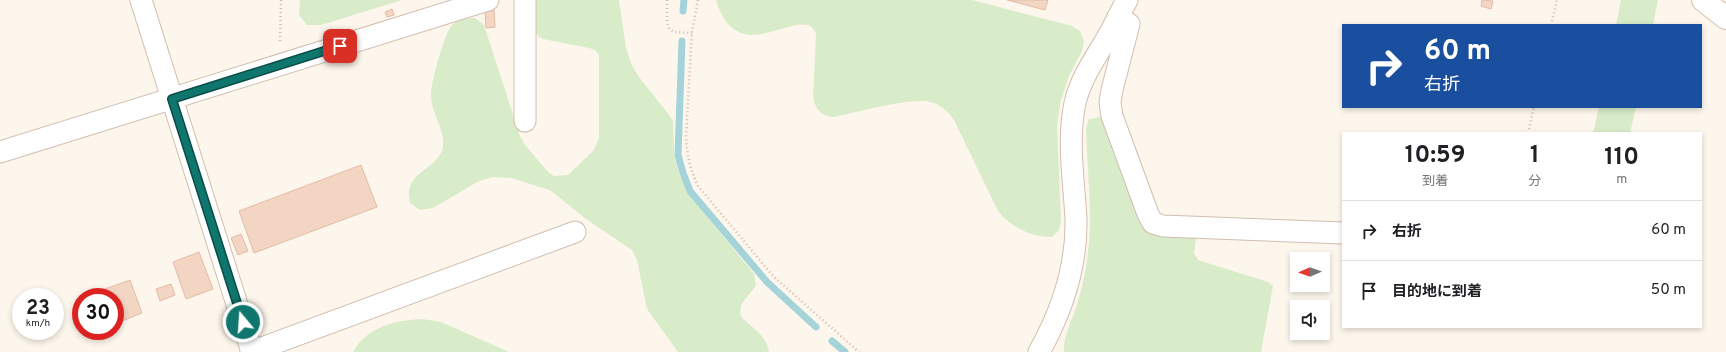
<!DOCTYPE html>
<html lang="ja">
<head>
<meta charset="utf-8">
<style>
	:root { --surface:#fff; --page:#f2f2f2; --text:#202124; --muted:#757577; --line:#e0e0e0 }
	body { margin:0; font-family:Overpass,"Noto Sans JP",sans-serif; background:var(--page); color:var(--text); height:100vh; display:flex; flex-direction:column; font-size:15px; white-space:nowrap }
	* { box-sizing:border-box; margin:0 }
	p { font-size:13px; color:var(--muted) }
	.icon { flex:none; width:22px; height:22px; fill:none; stroke:currentColor; stroke-width:2; stroke-linecap:round; stroke-linejoin:round }
	.map { position:relative; flex:1; overflow:hidden }
	.drawer { position:absolute; left:1342px; top:132px; width:360px; height:196px; display:flex; flex-direction:column; background:var(--surface); border-radius:0px; box-shadow:0 2px 6px #0003 }
	.drawer>* { flex:none }
	.banner { position:absolute; left:1342px; top:24px; width:360px; height:84px; border-radius:0px; box-shadow:0 2px 6px #0003; background:#1a4fa0; color:#fff; overflow:hidden }
	.needle { width:26px; rotate:268deg }
	.fabs { position:absolute; left:1290px; top:252px; display:grid; gap:8px }
	.fabs a { display:grid; place-items:center; width:40px; height:40px; border-radius:0px; background:var(--surface); box-shadow:0 2px 6px #0003; font-size:20px }
	.speed { position:absolute; left:12px; top:288px; display:flex; gap:8px; font-size:20px; font-weight:700; text-align:center }
	.speed>* { display:grid; place-content:center; width:52px; height:52px; border-radius:50%; background:var(--surface); box-shadow:0 2px 6px #0003; line-height:1 }
	.speed small { font-size:10px; font-weight:400 }
	.speed .limit { border:6px solid #d22; background:#fff; color:#111 }
	.pin { position:absolute; display:grid; place-items:center; width:34px; height:34px; color:#fff; margin:-17px; border-radius:8px; box-shadow:0 2px 6px #0006 }
	.me { position:absolute; width:44px; margin:-22px; rotate:342deg; stroke-linejoin:round; filter:drop-shadow(0 0 3px #0008) }
	.turn { display:flex; align-items:center; gap:14px; height:84px; padding:0 16px; font-size:18px }
	.turn .icon { width:52px; height:52px; stroke-width:2.5 }
	.turn b { display:block; font-size:28px; line-height:34px }
	.eta { display:flex; justify-content:space-evenly; align-items:center; height:68px; text-align:center }
	.eta b { font-size:24px; font-weight:700; line-height:28px }
	ul { padding:0; list-style:none }
	li { display:flex; align-items:center; gap:12px; height:60px; padding:0 16px; border-top:1px solid var(--line) }
	li div { flex:1 }
	li b { display:block; font-size:15px }
	li em { font-style:normal }
	.map>svg:first-child { display:block }
</style>
</head>
<body>
<div class="map">
<svg width="1726" height="352" viewBox="0 0 1726 352">
	<rect width="100%" height="100%" fill="#fdf6ec"/>
	<g fill="#d8ecc9">
		<path d="M300,0H402L321,25H307L299,15Z"/>
		<path d="M532,0H619L626,48L631,64L639,77L673,120L674,155L679,174L688,193L754,274L756,285C750,296 735,305 742,318C753,328 767,336 769,352H678L647,309L637,260L632,250L586,219L550,190L511,178L493,177L479,181L433,208L420,210L410,203C410,200 408,195 409,191C411,171 441,166 443,146C445,128 430,112 431,94C431,82 445,32 452,25C458,19 467,18 475,18L484,25L520,136L525,145L548,172L554,176L568,175L593,151L599,138V55L595,50L589,48L543,39C529,33 532,14 532,0Z"/>
		<path d="M716,0H972L1072,26L1080,31L1084,41L1082,51L1069,76L1061,100L1057,124L1061,221L1059,230L1052,237C1031,237 1011,227 998,211L954,120C948,112 941,104 930,102C912,97 854,113 833,117C820,115 816,110 813,98L816,34C804,0 738,75 716,0Z"/>
		<path d="M1621,0H1658L1653,25H1616Z"/>
		<path d="M1599,107H1636L1630,133H1593Z"/>
		<path d="M1100,117L1106,125L1140,218L1196,239L1194,253L1198,260L1268,282L1273,286L1261,352H1064C1063,336 1071,323 1076,308C1082,290 1086,271 1088,252C1093,211 1087,169 1086,129L1089,119Z"/>
		<path d="M422,319L441,322L509,352H353C366,327 396,320 422,319Z"/>
	</g>
	<g fill="none" stroke-linecap="round" stroke-linejoin="round">
		<g stroke="#a5d3da" stroke-width="7">
			<path d="M683,11L684,0"/>
			<path d="M682,41L678,155L683,173L690,191L767,282L816,327"/>
			<path d="M832,341L845,352"/>
		</g>
	</g>
	<g fill="#f3d5c3" stroke="#e6bba3">
		<path d="M1007,0H1048L1045,10Z"/>
		<path d="M1482,0L1493,1L1491,9L1481,6Z"/>
		<path d="M392,9L394,15L387,17L385,12Z"/>
		<path d="M494,9L495,27L486,28L485,10Z"/>
		<path d="M361,165L377,207L254,253L239,211Z"/>
		<path d="M241,234L248,251L238,255L231,238Z"/>
		<path d="M199,252L213,289L186,299L173,262Z"/>
		<path d="M130,280L142,313L117,323L115,318V297H108L105,289Z"/>
		<path d="M171,284L175,295L160,301L156,289Z"/>
	</g>
	<g fill="none" stroke-linecap="round" stroke-linejoin="round">
		<defs>
			<g id="street">
				<path d="M141,0L252,352"/>
				<path d="M1118,17L1129,24L1112,90L1110,103L1112,116L1148,214L1153,223L1163,226L1343,233"/>
				<path d="M525,121V0"/>
				<path d="M0,152L488,0"/>
				<path d="M251,352L575,232"/>
				<path d="M1039,352C1062,311 1077,266 1076,219C1074,181 1067,141 1075,103C1081,77 1097,56 1110,33C1116,22 1121,11 1127,0"/>
			</g>
			<path id="secondary" d="M1703,0L1726,18"/>
		</defs>
		<use href="#street" stroke="#d1beb0" stroke-width="23"/>
		<use href="#secondary" stroke="#d6c0b0" stroke-width="24"/>
		<g stroke="#d9b8a5" stroke-width="2.5" stroke-dasharray="1 3" stroke-linecap="butt">
			<path d="M667,0V22L669,28L674,32L692,33"/>
			<path d="M698,0L692,31L686,137C687,155 690,169 698,186L773,276L859,352"/>
			<path d="M1551,25L1557,0"/>
			<path d="M280,41L281,0"/>
			<path d="M1528,133L1534,107"/>
		</g>
		<use href="#street" stroke="#fff" stroke-width="21"/>
		<use href="#secondary" stroke="#fff" stroke-width="22"/>
	</g>
	<g fill="none" stroke-linecap="round" stroke-linejoin="round">
		<defs>
			<path id="route" d="M243,322L172,99L340,46"/>
		</defs>
		<use href="#route" stroke="#0a4d48" stroke-width="10"/>
		<use href="#route" stroke="#0f766e" stroke-width="7"/>
	</g>
</svg>
<div class="fabs">
<a><svg class="needle" viewBox="-14 -14 28 28"><path d="M0-13l5 13h-10z" fill="#e53935"/><path d="M0 13l5-13h-10z" fill="#757577"/></svg></a>
<a><svg class="icon" aria-label="sound" viewBox="0 0 24 24"><path d="M4 9h4l5-4v14l-5-4H4zM17 9q2 3 0 6"/></svg></a>
</div>
<div class="speed"><div>23<small>km/h</small></div><div class="limit">30</div></div>
<div class="pin" style="left:340px;top:46px;background:#d93025"><svg class="icon" aria-label="arrive" viewBox="0 0 24 24"><path d="M6 21V4h12l-3 4 3 4H6"/></svg></div>
<svg class="me" style="left:243px;top:322px" viewBox="-20 -20 40 40"><circle r="17" fill="#0f766e" stroke="#fff" stroke-width="3"/><path d="M0-11L8 9 0 5-8 9z" fill="#fff"/></svg>
<div class="banner">
<div class="turn"><svg class="icon" aria-label="right" viewBox="0 0 24 24"><path d="M7 20v-9h11M14 6l5 5-5 5"/></svg><div><b>60 m</b>右折</div></div>
</div>
<section class="drawer">
<div class="eta">
<div><b>10:59</b><p>到着</p></div>
<div><b>1</b><p>分</p></div>
<div><b>110</b><p>m</p></div>
</div>
<ul>
<li><svg class="icon" aria-label="right" viewBox="0 0 24 24"><path d="M7 20v-9h11M14 6l5 5-5 5"/></svg><div><b>右折</b></div><em>60 m</em></li>
<li><svg class="icon" aria-label="arrive" viewBox="0 0 24 24"><path d="M6 21V4h12l-3 4 3 4H6"/></svg><div><b>目的地に到着</b></div><em>50 m</em></li>
</ul>
</section>
</div>
</body>
</html>
